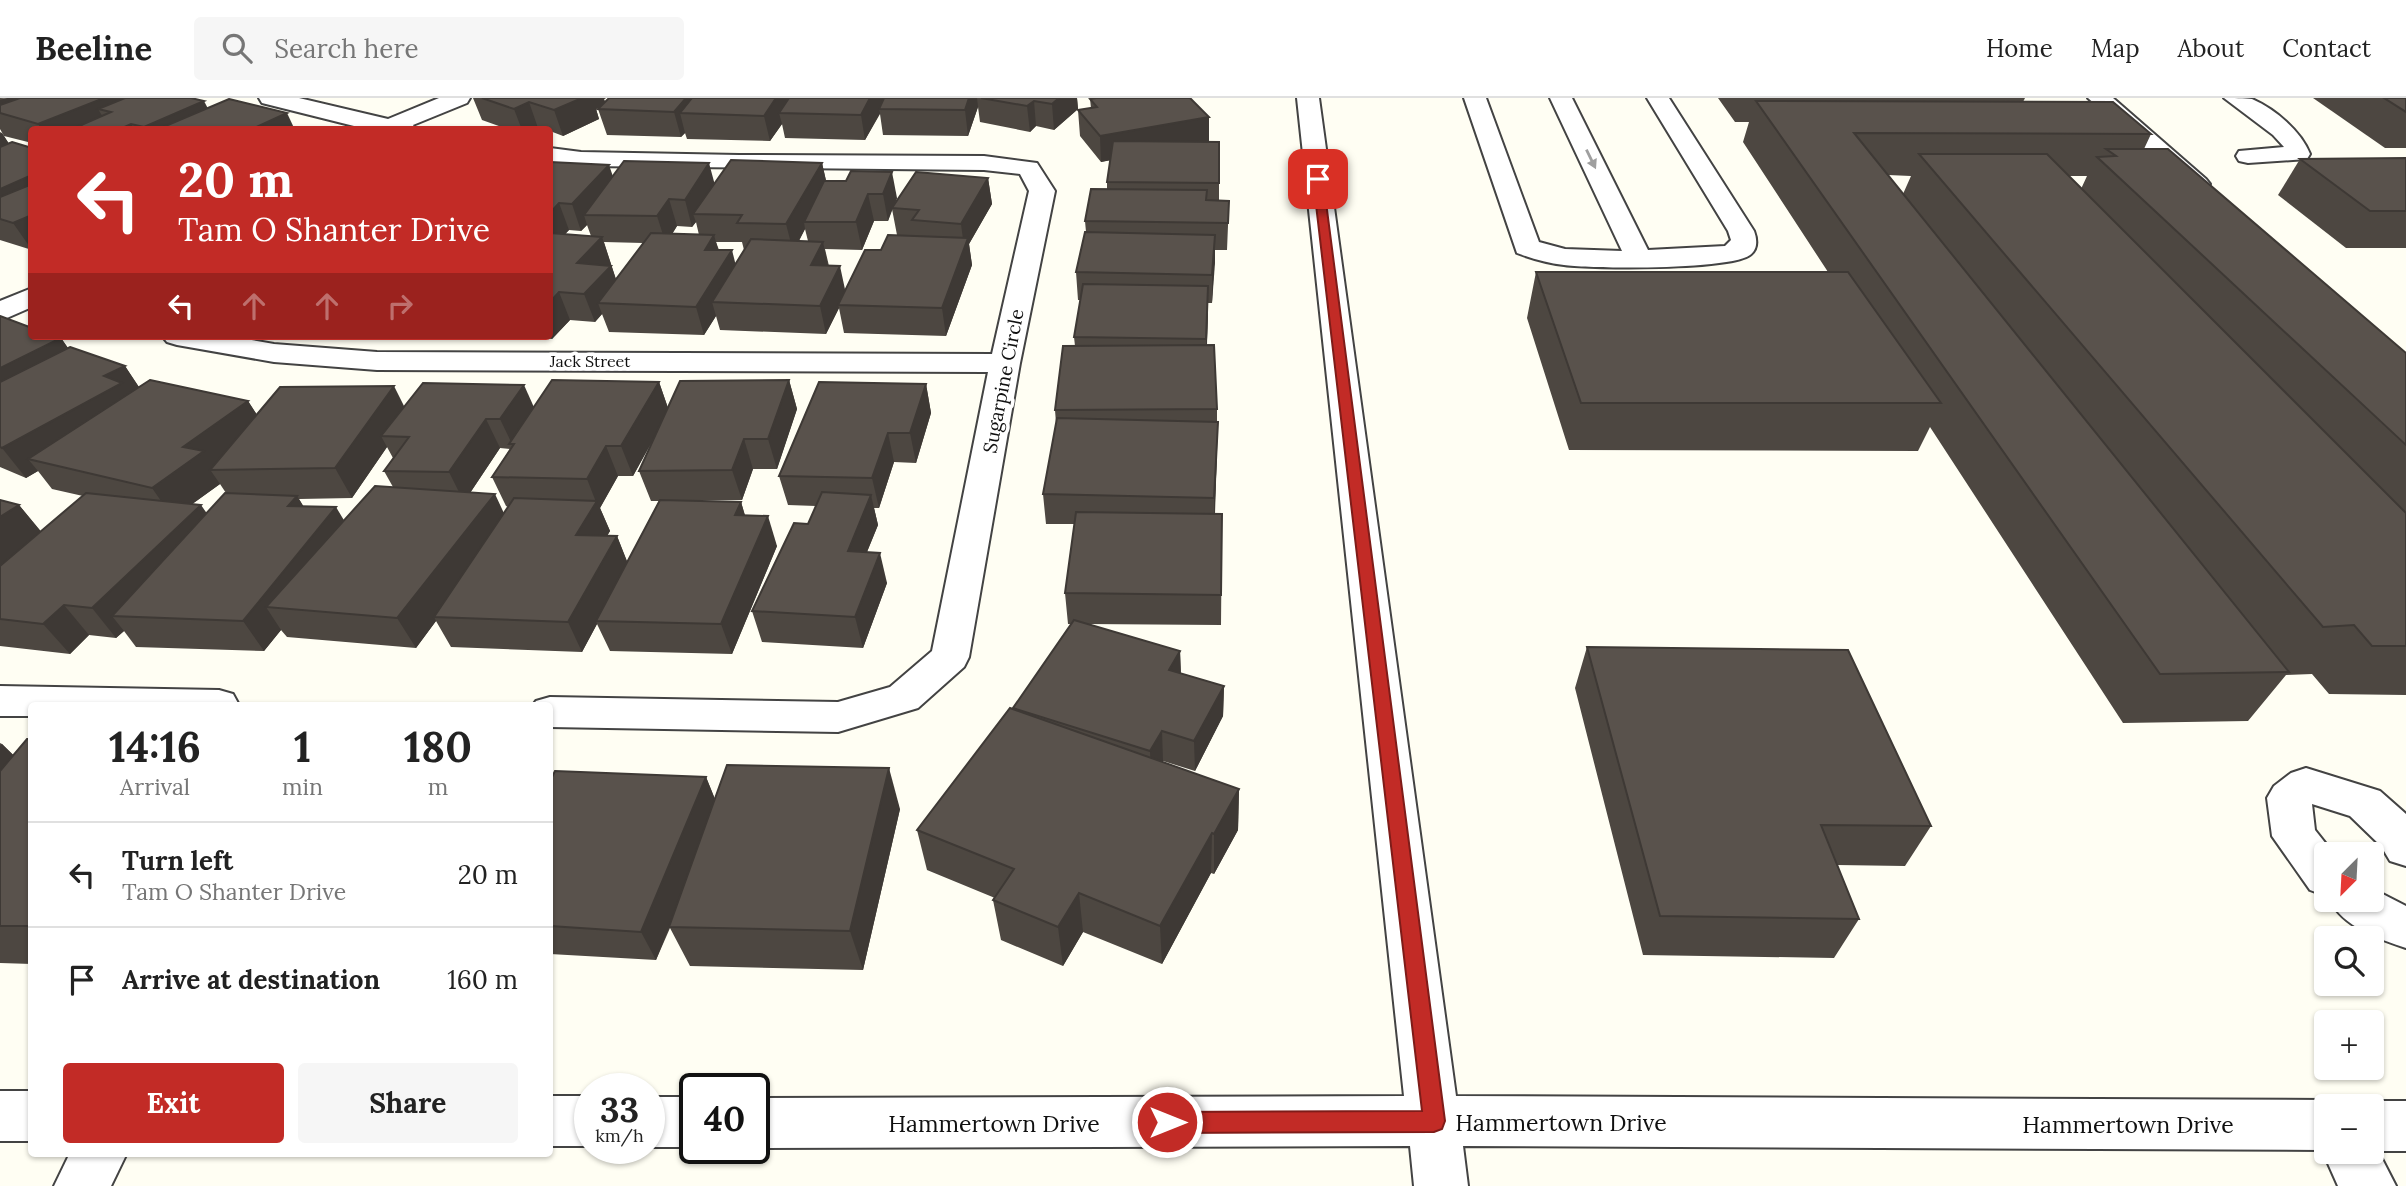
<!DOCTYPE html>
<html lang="en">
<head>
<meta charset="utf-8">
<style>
	:root { --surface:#fff; --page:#f6f6f6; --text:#222; --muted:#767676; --line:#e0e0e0; --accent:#c22b26 }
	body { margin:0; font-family:Lora,serif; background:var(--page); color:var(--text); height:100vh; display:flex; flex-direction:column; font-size:26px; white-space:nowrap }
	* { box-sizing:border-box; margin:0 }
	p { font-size:23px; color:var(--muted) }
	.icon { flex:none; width:38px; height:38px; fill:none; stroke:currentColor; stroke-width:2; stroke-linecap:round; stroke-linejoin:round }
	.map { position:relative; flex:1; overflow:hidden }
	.sheet { position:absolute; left:28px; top:604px; width:525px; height:455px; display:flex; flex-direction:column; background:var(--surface); border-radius:7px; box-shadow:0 2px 5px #0004 }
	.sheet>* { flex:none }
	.top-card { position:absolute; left:28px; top:28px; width:525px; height:214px; border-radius:7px; box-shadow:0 2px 5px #0004; background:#c22b26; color:#fff; overflow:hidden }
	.needle { width:46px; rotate:204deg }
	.controls { position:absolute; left:2314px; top:744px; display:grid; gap:14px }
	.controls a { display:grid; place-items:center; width:70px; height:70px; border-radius:7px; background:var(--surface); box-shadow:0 2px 5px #0004; font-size:35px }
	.speed { position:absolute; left:574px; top:975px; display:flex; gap:14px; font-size:35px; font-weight:700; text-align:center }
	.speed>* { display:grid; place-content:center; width:91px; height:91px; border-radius:50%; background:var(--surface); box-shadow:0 2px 5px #0004; line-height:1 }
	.speed small { font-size:18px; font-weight:400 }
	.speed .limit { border:4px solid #111; border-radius:10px; background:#fff; color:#111 }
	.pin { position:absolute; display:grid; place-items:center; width:60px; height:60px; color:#fff; margin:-30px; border-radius:14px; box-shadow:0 4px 10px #0006 }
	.me { position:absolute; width:77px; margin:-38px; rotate:90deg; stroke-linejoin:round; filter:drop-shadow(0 0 5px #0008) }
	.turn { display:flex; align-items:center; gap:24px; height:147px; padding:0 35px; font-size:32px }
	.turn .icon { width:91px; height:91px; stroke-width:2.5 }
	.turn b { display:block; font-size:49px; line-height:60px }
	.lanes { display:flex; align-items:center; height:66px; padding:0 35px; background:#0003; justify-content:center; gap:35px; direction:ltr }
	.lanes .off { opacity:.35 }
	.eta { display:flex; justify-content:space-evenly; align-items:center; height:119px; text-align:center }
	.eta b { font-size:42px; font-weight:700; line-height:49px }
	.action { display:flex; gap:14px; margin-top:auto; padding:14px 35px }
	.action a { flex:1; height:80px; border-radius:7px; background:var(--accent); color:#fff; font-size:28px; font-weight:700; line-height:80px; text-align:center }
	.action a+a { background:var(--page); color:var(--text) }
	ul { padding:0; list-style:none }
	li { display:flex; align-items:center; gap:21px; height:105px; padding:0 35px; border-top:2px solid var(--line) }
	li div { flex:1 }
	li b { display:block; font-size:26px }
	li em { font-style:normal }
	header { display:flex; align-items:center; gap:42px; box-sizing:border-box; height:98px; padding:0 35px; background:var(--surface); border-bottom:2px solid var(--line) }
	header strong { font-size:33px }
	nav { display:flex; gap:38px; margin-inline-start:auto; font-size:24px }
	.search { width:490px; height:63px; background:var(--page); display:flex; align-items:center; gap:18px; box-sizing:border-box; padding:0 24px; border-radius:7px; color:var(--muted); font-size:26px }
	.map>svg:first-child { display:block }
</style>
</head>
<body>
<header>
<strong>Beeline</strong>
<div class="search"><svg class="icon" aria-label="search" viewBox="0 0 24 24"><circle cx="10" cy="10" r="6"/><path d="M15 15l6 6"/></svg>Search here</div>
<nav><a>Home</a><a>Map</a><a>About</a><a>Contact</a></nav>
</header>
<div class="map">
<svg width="2406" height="1088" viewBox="0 0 2406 1088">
	<rect width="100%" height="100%" fill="#fffef3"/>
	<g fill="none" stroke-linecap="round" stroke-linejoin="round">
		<defs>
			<g id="minor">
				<path d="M259,0H299L388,21L439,0H470L467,5L413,27L416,32H370L262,5Z"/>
				<path d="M1297,0H1319L1456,998L2326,1002L2342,1008H2326V1054H2371V1008H2357L2371,1003H2406V1053H2378L2396,1088H2338L2322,1052L1463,1048L1468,1088H1414L1410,1048L754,1050H753L754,1000L1404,998Z"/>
				<path d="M1464,0H1486L1539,144L1565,151L1622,153L1550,0H1572L1648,152L1725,148L1731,142L1728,133L1647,0H1669L1754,133C1757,141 1758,151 1750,157C1730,172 1592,171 1564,167C1547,165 1533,161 1517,155Z"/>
				<path d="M2088,0H2113L2206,81L2210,86L2206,91L2197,94L2188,91Z"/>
				<path d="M2224,0C2232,0 2245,0 2252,1C2275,11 2301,33 2310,56L2307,61L2248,65L2239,63L2236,58L2239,53L2284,49L2273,37Z"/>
				<path d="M550,50L581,54L739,57L984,58L1037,65L1055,93L1020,265L969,559L964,569L918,610L838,634L550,629V607H533L536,603L550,599L838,604L890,589L932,553L988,274L377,272L274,264L177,247L167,244L162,238H228L274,246L377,254L992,256L1029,93L1020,76L984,72L581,68L550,64Z"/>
				<path d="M32,190V209L0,223V203Z"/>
				<path d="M0,588L219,592L233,596L239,607H32V618H0Z"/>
				<path d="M2306,670L2380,693L2406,716V768L2390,763L2381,748L2350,718L2312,706L2315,732L2334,756H2326V798L2310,792L2272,738L2267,700L2274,688L2291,675Z"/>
				<path d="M2371,790L2406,808V850C2379,841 2343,829 2330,802H2371Z"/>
				<rect x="0" y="993" width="32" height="50"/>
				<rect x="550" y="998" width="40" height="50"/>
				<rect x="649" y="999" width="46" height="50"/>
				<path d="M70,1055H127L111,1088H54Z"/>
			</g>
		</defs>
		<use href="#minor" stroke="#434343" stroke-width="4"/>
		<use href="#minor" fill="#fff" fill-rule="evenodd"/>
	</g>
	<g fill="#4d4741" fill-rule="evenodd">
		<path d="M0,0L208,10L295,32H32V45L4,38L0,31Z"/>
		<path d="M473,0H606L604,1L605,4L609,0H1077L1078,11L1054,32L1036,28L1030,34L980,24L978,9L968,38L883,37L880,16L865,42L785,40L782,26L770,43L687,41L685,35L681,39L607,37L598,11L600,10L596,11L599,21L563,38L550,33V32H544L538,30L534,32H510L482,22Z"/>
		<path d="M1718,0H2025L2023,4L2151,36L2144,51L2406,255V597L2329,596L2312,576L2286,577L2248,623L2123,625L1930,329L1918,353L1569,352L1527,220L1536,174H1828L1743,44L1749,24H1735ZM1888,77L1911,78L1903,96ZM2069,78H2087L2081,91Z"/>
		<path d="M2313,0H2406V50H2385Z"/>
		<path d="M1090,1L1209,44H1219V102L1229,103L1227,152H1215L1212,205H1208L1207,247L1217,311V353L1215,416H1222L1221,527L1086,526L1180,553L1181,576L1224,588L1223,618L1195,673L1163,663L1162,664L1239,691L1238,732L1214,776L1211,775L1162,866L1083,834L1063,868L1001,842L993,802L995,800L927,772L917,732L1013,611L1071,526H1068L1065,495L1075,426H1046L1043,396L1056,325L1055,312L1075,248L1074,239L1080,202H1078L1076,174L1086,134L1085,123L1107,91V84L1110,62L1101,64L1080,38L1078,12L1091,10Z"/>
		<path d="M0,34L2,35L9,46L32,50V152L0,142Z"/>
		<path d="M2406,60V150H2346L2278,97L2300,61Z"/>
		<path d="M550,64L613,78L715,85L822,65L826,83H846L897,100L894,108L988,80L992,106L969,146L972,167L946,238L844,235L839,210L826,236L720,232L716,218L704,237L609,234L602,216L595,224L570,222L552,241L521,238H550ZM892,111L897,137L881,152L845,193L829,168L825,151L862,152L874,123H888ZM696,124L699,137L672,136L677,128L692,129ZM587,127L591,138L565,136L569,132L581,133ZM805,131L808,143H799ZM604,144L643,145L616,182ZM716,144H742L744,152L735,166L719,152Z"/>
		<path d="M0,218L61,240L68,250L125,268L139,289L248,303L257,317L404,309H534L659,284L668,310L789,282L797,311L777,371H753L742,402L668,403L741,404L745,418L777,448L732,556L610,553L597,526L582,554L451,549L436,523L416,550L287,539L281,532L264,553L136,549L124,533L116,540L89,537L70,556L0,548V402L19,407L41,434L83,398L52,391L38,373L26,380L0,369ZM655,338L639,373L651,403H659L627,464L617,438H607L610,433L600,410L618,378H633ZM387,349L393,360L384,373L393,389L344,422L303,408L299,401L352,400ZM500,350L510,351L492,379L506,408L508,409L504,415L470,395ZM220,386L226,395L207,415L192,406Z"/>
		<path d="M375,238H431L427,242Z"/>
		<path d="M926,286L931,315L916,365L894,364L879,410H874L878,427L867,454L887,485L863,550L762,544L752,513L808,426L816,408L788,407L779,378Z"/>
		<path d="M1587,549L1931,728L1905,768L1837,767L1859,821L1834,860L1643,857L1575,590Z"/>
		<path d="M32,641V866L0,865V645L2,646L13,657Z"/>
		<path d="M706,679L715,701L900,711L863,872L690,868L670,830L656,862L550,856V683Z"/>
	</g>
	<g fill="#3e3935">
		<path d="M7,0H87L0,15V2Z"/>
		<path d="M104,0H124L111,14L98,11L109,29L79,28L82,32H42L38,26Z"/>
		<path d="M579,0H606L604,1L606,7L596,11L599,21L563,38L554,12Z"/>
		<path d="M686,0H712L680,15L685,35L681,39L674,14Z"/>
		<path d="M776,0H799L779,15L782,26L770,43L764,18Z"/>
		<path d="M870,0H888L879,11L880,15L865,42L861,17Z"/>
		<path d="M969,0H977L978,9L968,38L965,12Z"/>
		<path d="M1059,0H1077L1078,11L1054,32L1052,6Z"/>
		<path d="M204,3L217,28L210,32H146L144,29Z"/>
		<path d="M1034,3L1036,28L1030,34L1027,8Z"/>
		<path d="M529,4L538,30L534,32H522L514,11Z"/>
		<path d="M287,15L295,32H250Z"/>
		<path d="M1209,19V44L1101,64L1100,38Z"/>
		<path d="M131,26L135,32H118Z"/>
		<path d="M2,35L19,61L0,76V36Z"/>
		<path d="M709,65L716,91L693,116L696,124L692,129L685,102Z"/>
		<path d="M822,65L828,91L804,124L805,131L793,153L786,126Z"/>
		<path d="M609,67L618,93L584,117L587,127L581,133L572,106Z"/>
		<path d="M892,74L897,100L888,123L883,96Z"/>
		<path d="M32,77V112L0,121V91Z"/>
		<path d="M988,80L992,106L969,146L972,167L946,238L942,210L964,149L961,126Z"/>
		<path d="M868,96L874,123L862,152L856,124Z"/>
		<path d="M669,101L677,128L666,146L657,118Z"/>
		<path d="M559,105L569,132L552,150L550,143V115Z"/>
		<path d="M32,117V152L13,125Z"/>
		<path d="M714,137L722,165L705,152Z"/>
		<path d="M1215,137V165L1212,205V177Z"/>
		<path d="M602,139L621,196L598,205L602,216L595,224L584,196L577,165Z"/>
		<path d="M823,144L829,172L811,167Z"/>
		<path d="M732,152L739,180L712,204L716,218L704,237L696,209Z"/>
		<path d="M840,168L846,196L838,207L839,210L826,236L820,208Z"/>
		<path d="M1208,188V216L1206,269V241Z"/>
		<path d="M559,194L570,222L552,241L550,234V204Z"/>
		<path d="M61,240L81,269L0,311V270Z"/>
		<path d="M125,268L144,297L28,361L38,373L26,380L2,350L104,278Z"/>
		<path d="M789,282L797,311L777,371L768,341Z"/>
		<path d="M659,284L669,313L633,378L621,348Z"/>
		<path d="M926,286L931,315L916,365L910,335Z"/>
		<path d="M524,287L537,316L514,346H512L500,321Z"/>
		<path d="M394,288L409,318L381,338L387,349L352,400L335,370Z"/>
		<path d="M248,303L267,332L211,373L220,386L173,420L152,390L183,349Z"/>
		<path d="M486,321L500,350L464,404L449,374Z"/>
		<path d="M1218,324L1217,353L1214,430V400Z"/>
		<path d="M888,335L894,364L879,410L872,380Z"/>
		<path d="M744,341L753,371L742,402L732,372Z"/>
		<path d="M606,348L618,378L600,410L610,433L589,467L576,437L596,404L587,381Z"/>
		<path d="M495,396L509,426L434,519L436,523L416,550L397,520Z"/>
		<path d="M871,397L878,427L855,483L848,453Z"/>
		<path d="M297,398L316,428L288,408Z"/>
		<path d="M741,404L750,434L735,417Z"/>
		<path d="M19,407L44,437L0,493V419Z"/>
		<path d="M201,407L222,437L112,518L124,533L116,540L92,510Z"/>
		<path d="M336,409L354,439L266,509L281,532L264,553L243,523Z"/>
		<path d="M768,418L777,448L732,556L721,526Z"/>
		<path d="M617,438L629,468L596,523L597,526L582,554L568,524Z"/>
		<path d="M880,455L887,485L863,550L855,519Z"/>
		<path d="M64,507L89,537L70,556L43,526Z"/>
		<path d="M1180,553L1181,583L1169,572Z"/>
		<path d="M1224,588L1223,618L1195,673L1194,643Z"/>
		<path d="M1162,633L1163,663L1151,683L1150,653Z"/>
		<path d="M2,646L32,675L0,734V648Z"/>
		<path d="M889,670L900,711L863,872L850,833Z"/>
		<path d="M706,679L718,709L656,862L641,834Z"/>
		<path d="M1239,691L1238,732L1214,776V736Z"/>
		<path d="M1212,735L1211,775L1162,866L1160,828Z"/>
		<path d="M1079,795L1083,834L1063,868L1058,829Z"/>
	</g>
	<g fill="#59524c" stroke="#3e3935" stroke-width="2">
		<path d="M20,0H104L38,26L0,15V7Z"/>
		<path d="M125,0H191L204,3L144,29L131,26L118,32H95L79,28L111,14L98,11Z"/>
		<path d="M482,0H582L554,12L529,4L514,11Z"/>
		<path d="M609,0H686L674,14L598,11Z"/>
		<path d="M692,0H776L764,18L680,15Z"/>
		<path d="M789,0H870L861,17L779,15Z"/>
		<path d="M884,0H969L965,12L879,11Z"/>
		<path d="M981,0H1059L1052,6L1034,3L1027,8Z"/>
		<path d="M1096,0H1190L1209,19L1100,38L1078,12L1097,9L1090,1Z"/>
		<path d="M2384,0H2406V14Z"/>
		<path d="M229,1L287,15L250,32H156Z"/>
		<path d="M1756,3L2113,4L2151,36L1854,35L2289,574L2160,576Z"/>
		<path d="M1113,43L1219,44V85L1107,84Z"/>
		<path d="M12,44L32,50V77L0,91V49Z"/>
		<path d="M2106,51H2168L2406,255V347L2097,59L2116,58Z"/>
		<path d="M1919,56H2047L2406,415V548H2372L2354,527L2323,529Z"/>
		<path d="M2406,60V113H2370L2300,61Z"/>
		<path d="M731,62L822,65L786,126L737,125L742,117L693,116Z"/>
		<path d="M624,63L709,65L685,102L669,101L657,118L584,117Z"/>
		<path d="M550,64L609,67L572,106L559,105L550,115Z"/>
		<path d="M851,73L892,74L883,96H868L856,124H804L824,83H846Z"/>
		<path d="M916,74L988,80L961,126L912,122L919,112L892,110Z"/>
		<path d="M32,86V117L13,125L0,121V99Z"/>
		<path d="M1091,91L1207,92L1206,102L1229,103L1228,125L1085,123Z"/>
		<path d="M1085,134L1215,137L1212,177L1076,174Z"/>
		<path d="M550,135L602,139L577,165L611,168L584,196L559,194L550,204Z"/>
		<path d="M651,135L714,137L705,152H732L696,209L598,205Z"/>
		<path d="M888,137L968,140L942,210L838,207L865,152H881Z"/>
		<path d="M751,141L823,144L811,167L840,168L820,208L712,204Z"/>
		<path d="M1536,174H1848L1941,305H1581Z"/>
		<path d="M1083,186L1208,188L1206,241L1074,239Z"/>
		<path d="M0,218L32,230V238H55L61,240L0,270Z"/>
		<path d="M1214,247L1217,311L1055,312L1063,248Z"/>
		<path d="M70,249L125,268L104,278L122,285L2,350L0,349V284Z"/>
		<path d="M150,282L248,303L183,349L204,353L152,390L28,361Z"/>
		<path d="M552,282L659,284L621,348H606L587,381L492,379L514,346H509Z"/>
		<path d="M789,282L768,341H744L732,372L639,373L680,283Z"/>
		<path d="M819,284L926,286L910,335H888L872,380L779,378Z"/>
		<path d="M423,285L524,287L500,321H486L449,374L384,373L409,339L381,338Z"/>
		<path d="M394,288L335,370L210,372L280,289Z"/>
		<path d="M1057,320L1218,324L1214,400L1043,396Z"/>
		<path d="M375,388L495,396L397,520L266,509Z"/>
		<path d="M822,394L871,397L848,453L880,455L855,519L752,513L794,425L808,426Z"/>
		<path d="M86,395L201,407L92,510L64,507L43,526L0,521V468Z"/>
		<path d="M225,395L297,398L288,408L336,409L243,523L112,518Z"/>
		<path d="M514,400L597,403L576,437L617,438L568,524L434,519Z"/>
		<path d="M0,402L19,407L0,419Z"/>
		<path d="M660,402L741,404L735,417L768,418L721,526L596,523Z"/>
		<path d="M1076,414L1222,416L1221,497L1065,495Z"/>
		<path d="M1074,522L1180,553L1169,572L1224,588L1194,643L1162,633L1150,653L1013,610Z"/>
		<path d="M1587,549L1848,552L1931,728L1821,727L1859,821L1660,818Z"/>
		<path d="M1010,610L1239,691L1214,736L1212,735L1160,828L1079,795L1058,829L993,802L1014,771L917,732Z"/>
		<path d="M27,641H32V828H0V673Z"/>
		<path d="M727,667L889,670L850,833L669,829Z"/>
		<path d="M555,673L706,679L641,834L550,828V683Z"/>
	</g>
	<defs><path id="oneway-solid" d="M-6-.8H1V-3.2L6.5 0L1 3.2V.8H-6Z" transform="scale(1.75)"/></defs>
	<use fill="#9f9f9f" href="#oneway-solid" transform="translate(1591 61) rotate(64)"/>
	<path fill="#c22b26" stroke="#7e1c19" stroke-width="2" d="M1318,78L1323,81L1445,1023L1442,1031L1434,1034L1167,1035L1160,1032L1156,1024L1160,1017L1167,1014L1422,1013L1313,81Z"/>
	<g text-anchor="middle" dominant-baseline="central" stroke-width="7" stroke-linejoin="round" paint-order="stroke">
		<g font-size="16" fill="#101010" stroke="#fff">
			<text x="590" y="263">Jack Street</text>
		</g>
		<g font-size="19" fill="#101010" stroke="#fff">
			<text transform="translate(1003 283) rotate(-79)">Sugarpine Circle</text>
		</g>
		<g font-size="23" fill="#101010" stroke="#fff">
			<text x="1561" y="1024">Hammertown Drive</text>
			<text x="994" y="1025">Hammertown Drive</text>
			<text x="2128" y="1026">Hammertown Drive</text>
		</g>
	</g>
</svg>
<div class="controls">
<a><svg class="needle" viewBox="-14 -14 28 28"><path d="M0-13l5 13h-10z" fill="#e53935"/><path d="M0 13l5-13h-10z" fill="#767676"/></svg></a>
<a><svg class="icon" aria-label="search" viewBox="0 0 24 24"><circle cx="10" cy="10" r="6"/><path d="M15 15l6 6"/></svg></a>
<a>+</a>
<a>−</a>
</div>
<div class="speed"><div>33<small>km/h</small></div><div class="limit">40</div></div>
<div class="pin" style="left:1318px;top:81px;background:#d93025"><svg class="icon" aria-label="arrive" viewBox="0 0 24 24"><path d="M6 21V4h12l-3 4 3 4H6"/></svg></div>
<svg class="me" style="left:1167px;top:1024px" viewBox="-20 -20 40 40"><circle r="17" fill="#c22b26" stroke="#fff" stroke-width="3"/><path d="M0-11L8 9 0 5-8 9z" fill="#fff"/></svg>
<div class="top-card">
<div class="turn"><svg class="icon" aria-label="left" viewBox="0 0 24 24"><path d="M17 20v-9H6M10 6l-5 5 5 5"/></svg><div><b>20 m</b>Tam O Shanter Drive</div></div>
<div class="lanes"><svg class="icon" aria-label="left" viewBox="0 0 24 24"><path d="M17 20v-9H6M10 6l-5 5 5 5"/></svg><svg class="icon off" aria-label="ahead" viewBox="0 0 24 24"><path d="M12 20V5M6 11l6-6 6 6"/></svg><svg class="icon off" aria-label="ahead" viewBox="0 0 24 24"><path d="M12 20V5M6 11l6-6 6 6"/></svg><svg class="icon off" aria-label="right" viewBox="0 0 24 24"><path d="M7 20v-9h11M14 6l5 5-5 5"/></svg></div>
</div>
<section class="sheet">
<div class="eta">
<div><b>14:16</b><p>Arrival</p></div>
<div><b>1</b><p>min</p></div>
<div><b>180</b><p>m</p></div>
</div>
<ul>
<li><svg class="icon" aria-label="left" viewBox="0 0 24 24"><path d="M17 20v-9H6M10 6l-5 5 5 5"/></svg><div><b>Turn left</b><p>Tam O Shanter Drive</p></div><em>20 m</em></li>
<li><svg class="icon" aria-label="arrive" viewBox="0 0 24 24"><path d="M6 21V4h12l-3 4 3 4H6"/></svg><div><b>Arrive at destination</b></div><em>160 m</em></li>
</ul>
<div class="action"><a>Exit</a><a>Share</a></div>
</section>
</div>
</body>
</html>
